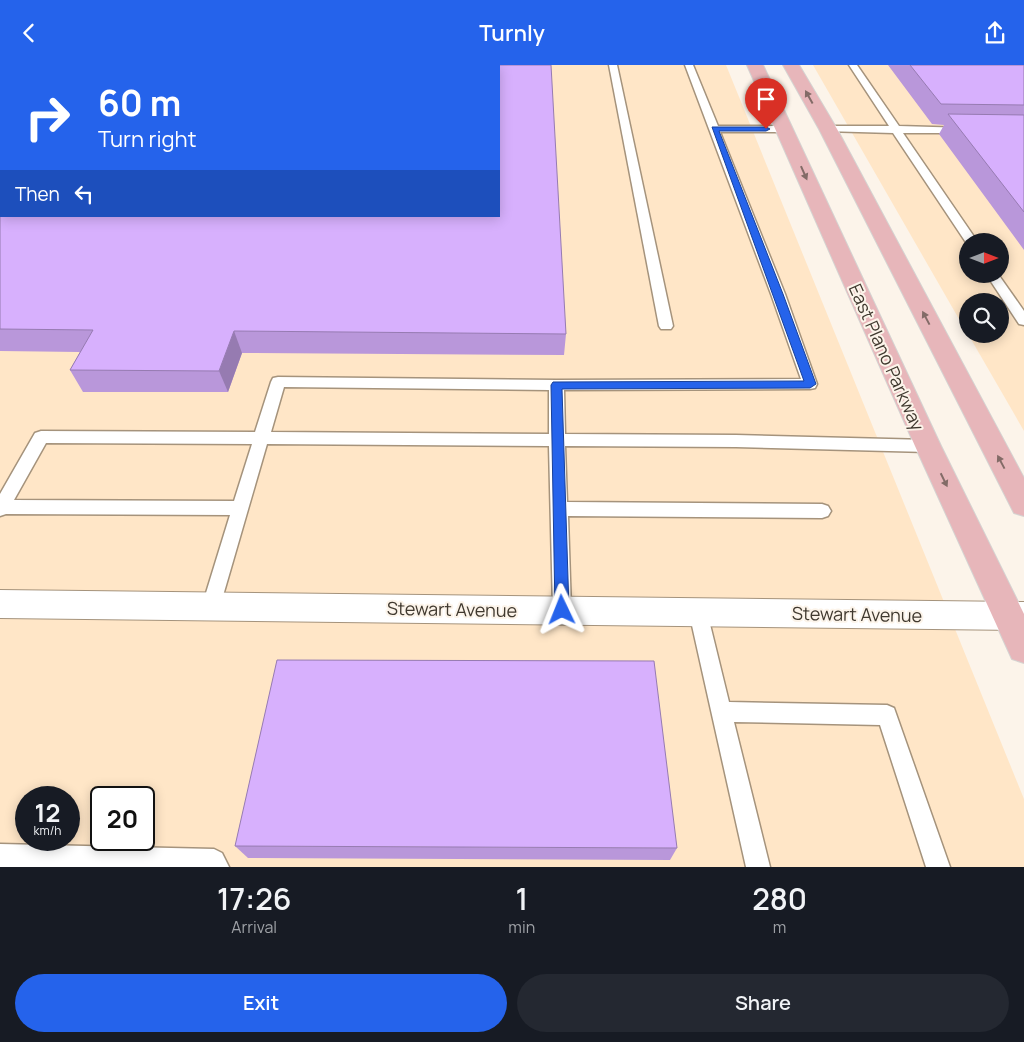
<!DOCTYPE html>
<html lang="en">
<head>
<meta charset="utf-8">
<style>
	:root { --surface:#171b24; --page:#242831; --text:#f1f3f6; --muted:#9ea1a6; --accent:#2563eb }
	body { margin:0; font-family:Manrope,sans-serif; background:var(--page); color:var(--text); height:100vh; display:flex; flex-direction:column; font-size:19px; white-space:nowrap }
	* { box-sizing:border-box; margin:0 }
	p { font-size:16px; color:var(--muted) }
	.icon { flex:none; width:28px; height:28px; fill:none; stroke:currentColor; stroke-width:2; stroke-linecap:round; stroke-linejoin:round }
	.map { position:relative; height:802px; overflow:hidden }
	.panel { display:flex; flex-direction:column; background:var(--surface); flex:1 }
	.panel>* { flex:none }
	.hud { position:absolute; left:0px; top:0px; width:500px; height:152px; box-shadow:0 2px 12px #0003; background:#2563eb; color:#fff; overflow:hidden }
	.needle { width:32px; rotate:90deg }
	.fabs { position:absolute; left:959px; top:168px; display:grid; gap:10px }
	.fabs a { display:grid; place-items:center; width:50px; height:50px; border-radius:50%; background:var(--surface); box-shadow:0 2px 12px #0003; font-size:25px }
	.speed { position:absolute; left:15px; top:721px; display:flex; gap:10px; font-size:25px; font-weight:700; text-align:center }
	.speed>* { display:grid; place-content:center; width:65px; height:65px; border-radius:50%; background:var(--surface); box-shadow:0 2px 12px #0003; line-height:1 }
	.speed small { font-size:12px; font-weight:400 }
	.speed .limit { border:2px solid #111; border-radius:8px; background:#fff; color:#111 }
	.pin { position:absolute; display:grid; place-items:center; width:42px; height:42px; color:#fff; margin:-51px -21px; border-radius:50% 50% 50% 0; rotate:-45deg; box-shadow:0 0 5px #0007 }
	.pin .icon { rotate:45deg }
	.me { position:absolute; width:55px; margin:-28px; rotate:358deg; stroke-linejoin:round; filter:drop-shadow(0 0 4px #0008) }
	.turn { display:flex; align-items:center; gap:18px; height:105px; padding:0 15px; font-size:22px }
	.turn .icon { width:65px; height:65px; stroke-width:2.5 }
	.turn b { display:block; font-size:35px; line-height:42px }
	.then { display:flex; align-items:center; height:48px; padding:0 15px; background:#0003; gap:10px; font-size:19px }
	.eta { display:flex; justify-content:space-evenly; align-items:center; height:85px; text-align:center }
	.eta b { font-size:30px; font-weight:600; line-height:35px }
	.primary-button { display:flex; gap:10px; margin-top:auto; padding:10px 15px }
	.primary-button a { flex:1; height:58px; border-radius:30px; background:var(--accent); color:#fff; font-size:20px; font-weight:600; line-height:58px; text-align:center }
	.primary-button a+a { background:var(--page); color:var(--text) }
	header { display:flex; justify-content:space-between; align-items:center; height:65px; padding:0 15px; background:var(--accent); color:#fff; font-size:22px; font-weight:600 }
	.map>svg:first-child { display:block }
</style>
</head>
<body>
<header><svg class="icon" aria-label="back" viewBox="0 0 24 24"><path d="M15 5l-7 7 7 7"/></svg>Turnly<svg class="icon" aria-label="share" viewBox="0 0 24 24"><path d="M12 15V3M7 8l5-5 5 5M5 13v7h14v-7"/></svg></header>
<div class="map">
<svg width="1024" height="802" viewBox="0 0 1024 802">
	<rect width="100%" height="100%" fill="#fcf4ea"/>
	<g fill="#ffe6c7" fill-rule="evenodd">
		<path d="M47,0H726L1024,734V802H0V49L1,48V151H499V1H46ZM26,732H69V775H26ZM101,732H144V775H101Z"/>
		<path d="M813,0H1024V366L968,269H1000V236H968L967,268ZM968,176H1000V209H968Z"/>
	</g>
	<g fill="none" stroke-linecap="round" stroke-linejoin="round">
		<defs>
			<g id="service">
				<path d="M609,0H617L673,261L671,264H661L659,261Z"/>
				<path d="M685,0H693L718,61H783L788,64L783,67H720L785,229L817,319L815,323L810,324L564,325L565,369L736,370L928,375L934,377L936,381L934,385L928,387L736,382L565,381L567,437L822,439L828,441L831,446L828,451L822,453L568,451L571,545L569,551L562,553L555,551L553,545L549,381L267,379L220,541L218,547L211,549L204,547L202,541L230,450L6,449L0,451V429L35,368L41,366L255,367L271,317L273,313L278,312L556,315L801,314L771,229ZM284,322L549,325V369L271,367ZM46,378L252,379L234,436L14,435Z"/>
				<path d="M849,0H857L899,61L967,63V67L963,68H903L977,176H968L967,179L893,68L824,66V62L828,61H889Z"/>
				<path d="M986,209H998L1024,246V260L1019,259Z"/>
				<path d="M698,539L705,541L707,547L729,637L887,640L894,643L950,802H926L880,660L734,657L770,802H746L689,547L691,541Z"/>
				<path d="M0,779L214,784L222,788L229,802H0Z"/>
			</g>
			<path id="minor" d="M0,525L1024,537V565L0,553Z"/>
			<g id="primary">
				<path d="M747,0H763L941,381L1024,549V598L1012,594L915,381Z"/>
				<path d="M783,0H799L837,64L1024,413V451L1014,448L819,64Z"/>
			</g>
		</defs>
		<use href="#service" stroke="#a5937c" stroke-width="3"/>
		<use href="#minor" stroke="#a5937c" stroke-width="2"/>
		<use href="#primary" stroke="#d5d3d1" stroke-width="2"/>
		<use href="#service" fill="#fff" fill-rule="evenodd"/>
		<use href="#minor" fill="#fff" fill-rule="evenodd"/>
		<use href="#primary" fill="#e7b6ba" fill-rule="evenodd"/>
	</g>
	<g fill="#b997da">
		<path d="M888,0H1024V185L939,69L944,60L932,59Z"/>
		<path d="M0,141L566,269L564,290L242,288L228,327H83L70,305L80,287L0,286Z"/>
		<path d="M235,781L677,783L670,795L248,793Z"/>
	</g>
	<g fill="#967bb1">
		<path d="M216,0H233L232,1H215Z"/>
		<path d="M234,266L242,288L228,327L219,306Z"/>
	</g>
	<g fill="#d7b0fd" stroke="#967bb1">
		<path d="M116,0H216L215,1H115Z"/>
		<path d="M335,0H551L566,269L234,266L219,306L70,305L93,265L0,264V141L1,140V151H499V1H335Z"/>
		<path d="M910,0H1024V40L941,39Z"/>
		<path d="M948,49L1024,50V147Z"/>
		<path d="M277,595L654,596L677,783L235,781Z"/>
	</g>
	<defs><path id="oneway-solid" d="M-6-.8H1V-3.2L6.5 0L1 3.2V.8H-6Z" transform="scale(1.25)"/></defs>
	<g fill="#836b67">
		<use href="#oneway-solid" transform="translate(809 32) rotate(-119)"/>
		<use href="#oneway-solid" transform="translate(804 108) rotate(66)"/>
		<use href="#oneway-solid" transform="translate(926 253) rotate(-118)"/>
		<use href="#oneway-solid" transform="translate(1001 397) rotate(-118)"/>
		<use href="#oneway-solid" transform="translate(944 415) rotate(64)"/>
	</g>
	<path fill="#2563eb" stroke="#184099" d="M712,62H766L770,64L766,66H719L783,229L816,319L810,323L562,324L569,545L567,549L562,551L557,549L555,545L551,320L553,317L804,316Z"/>
	<g text-anchor="middle" dominant-baseline="central" stroke-width="4" stroke-linejoin="round" paint-order="stroke">
		<g font-size="18" fill="#40392f" stroke="#fcf4ea">
			<text transform="translate(887 292) rotate(66)">East Plano Parkway</text>
			<text transform="translate(452 544) rotate(1)">Stewart Avenue</text>
			<text transform="translate(857 549) rotate(1)">Stewart Avenue</text>
		</g>
	</g>
</svg>
<div class="fabs">
<a><svg class="needle" viewBox="-14 -14 28 28"><path d="M0-13l5 13h-10z" fill="#e53935"/><path d="M0 13l5-13h-10z" fill="#9ea1a6"/></svg></a>
<a><svg class="icon" aria-label="search" viewBox="0 0 24 24"><circle cx="10" cy="10" r="6"/><path d="M15 15l6 6"/></svg></a>
</div>
<div class="speed"><div>12<small>km/h</small></div><div class="limit">20</div></div>
<div class="pin" style="left:766px;top:64px;background:#d93025"><svg class="icon" aria-label="arrive" viewBox="0 0 24 24"><path d="M6 21V4h12l-3 4 3 4H6"/></svg></div>
<svg class="me" style="left:562px;top:545px" viewBox="-20 -20 40 40"><path d="M0-17L14 15 0 8-14 15z" fill="#2563eb" stroke="#fff" stroke-width="4"/></svg>
<div class="hud">
<div class="turn"><svg class="icon" aria-label="right" viewBox="0 0 24 24"><path d="M7 20v-9h11M14 6l5 5-5 5"/></svg><div><b>60 m</b>Turn right</div></div>
<div class="then">Then<svg class="icon" aria-label="left" viewBox="0 0 24 24"><path d="M17 20v-9H6M10 6l-5 5 5 5"/></svg></div>
</div>
</div>
<section class="panel">
<div class="eta">
<div><b>17:26</b><p>Arrival</p></div>
<div><b>1</b><p>min</p></div>
<div><b>280</b><p>m</p></div>
</div>
<div class="primary-button"><a>Exit</a><a>Share</a></div>
</section>
</body>
</html>
